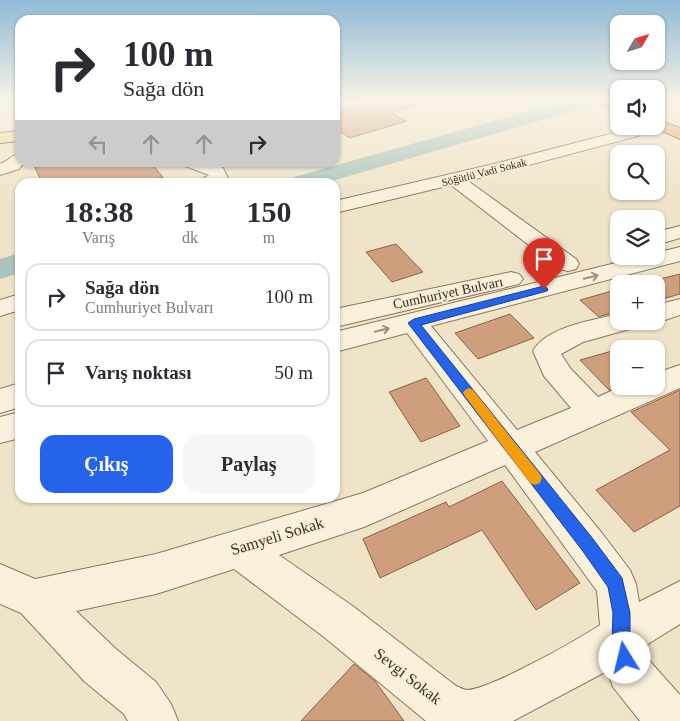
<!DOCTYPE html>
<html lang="tr">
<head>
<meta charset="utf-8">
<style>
	:root { --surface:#fff; --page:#f7f7f7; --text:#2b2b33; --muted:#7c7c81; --line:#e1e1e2; --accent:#2563eb }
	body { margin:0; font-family:Georgia,serif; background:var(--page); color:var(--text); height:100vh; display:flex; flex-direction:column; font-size:19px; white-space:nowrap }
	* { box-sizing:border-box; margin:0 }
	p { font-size:16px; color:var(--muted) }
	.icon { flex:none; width:28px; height:28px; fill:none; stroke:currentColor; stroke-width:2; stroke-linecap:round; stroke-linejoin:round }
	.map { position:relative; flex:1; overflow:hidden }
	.drawer { position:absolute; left:15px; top:178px; width:325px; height:325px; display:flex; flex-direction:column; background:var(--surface); border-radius:15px; box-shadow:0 1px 4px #0004 }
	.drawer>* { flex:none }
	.hud { position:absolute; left:15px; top:15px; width:325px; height:152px; border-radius:15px; box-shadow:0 1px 4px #0004; background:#fff; color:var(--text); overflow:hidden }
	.needle { width:32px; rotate:51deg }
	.fabs { position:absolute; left:610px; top:15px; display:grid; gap:10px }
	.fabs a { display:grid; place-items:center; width:55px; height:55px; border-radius:10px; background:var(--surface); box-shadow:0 1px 4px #0004; font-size:25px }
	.pin { position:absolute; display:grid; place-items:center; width:42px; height:42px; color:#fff; margin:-51px -21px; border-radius:50% 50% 50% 0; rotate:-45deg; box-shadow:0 0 5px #0007 }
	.pin .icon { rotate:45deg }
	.me { position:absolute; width:55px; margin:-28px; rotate:351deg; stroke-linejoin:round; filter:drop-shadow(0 0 4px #0008) }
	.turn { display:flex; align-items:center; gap:18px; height:105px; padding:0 25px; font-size:22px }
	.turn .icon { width:65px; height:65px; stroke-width:2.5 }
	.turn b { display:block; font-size:35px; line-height:42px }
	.lanes { display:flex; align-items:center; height:48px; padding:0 25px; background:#0003; justify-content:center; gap:25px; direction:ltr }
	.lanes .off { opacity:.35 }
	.eta { display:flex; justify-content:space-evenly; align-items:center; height:85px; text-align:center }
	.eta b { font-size:30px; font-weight:800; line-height:35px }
	.button { display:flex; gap:10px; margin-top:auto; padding:10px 25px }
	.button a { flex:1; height:58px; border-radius:15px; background:var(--accent); color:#fff; font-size:20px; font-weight:800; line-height:58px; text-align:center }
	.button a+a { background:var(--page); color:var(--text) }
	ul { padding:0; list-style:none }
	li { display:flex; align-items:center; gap:15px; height:68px; margin:0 10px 8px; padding:0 15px; border:2px solid var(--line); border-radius:15px }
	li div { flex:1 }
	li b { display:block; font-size:19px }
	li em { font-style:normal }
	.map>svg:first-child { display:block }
</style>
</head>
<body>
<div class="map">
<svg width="680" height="721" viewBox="0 0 680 721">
	<rect width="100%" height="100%" fill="#f0e4c8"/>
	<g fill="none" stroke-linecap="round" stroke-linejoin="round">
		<g fill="#a9c4bc" fill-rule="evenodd">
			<path d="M569,100H600L598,104L328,182H290L294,177Z"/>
			<path d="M20,253V273L0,279V259Z"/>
		</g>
	</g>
	<g fill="#cf9f7d" stroke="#8d5f41">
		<path d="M368,100H414L415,106L390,113L407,121L350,138L335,129V113L364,105Z"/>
		<path d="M32,162H150L163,177L143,182H42Z"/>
		<path d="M396,244L423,272L392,282L366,252Z"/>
		<path d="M680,274V294L656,301V280Z"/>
		<path d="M612,291L619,297V311L601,316L599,317L580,300Z"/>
		<path d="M510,314L534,338L478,359L455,333Z"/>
		<path d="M619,349V385L609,390L580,360Z"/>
		<path d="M426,378L460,426L421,442L389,392Z"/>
		<path d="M680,390V506L634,532L596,490L670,450L631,412Z"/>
		<path d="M502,481L580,583L536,610L482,530L380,578L363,539L446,502L449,507Z"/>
		<path d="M354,664L375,681L404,721H301Z"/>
	</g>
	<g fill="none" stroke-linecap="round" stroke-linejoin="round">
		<defs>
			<g id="minor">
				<path d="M344,100H366L364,103L335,111V103Z"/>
				<path d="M633,128L638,130L641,133L638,136L468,181L576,259L579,264L576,269L568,271L560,269L451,185L335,213V201L498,163Z"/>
				<path d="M20,153V162H25L19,169L0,175V164C8,161 12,155 20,153Z"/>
				<path d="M183,162H208L223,168L228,178L223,182H201L204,178L209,175L185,166Z"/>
				<path d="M680,226V238L656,245V232Z"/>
				<path d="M680,247V261L431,326L517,430L571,408L544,376L533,351C546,327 593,320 619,314V321H641L637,327L583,342L561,354L570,368L598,397L622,386H656V373L680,365V388L535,452L601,532L630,570L636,584L639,602L680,581V624L643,647L647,658L680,695V721H640L613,687L607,671L513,721H426L324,637L234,569L156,594L76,611L116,649L156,682L171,704L178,721H128L124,714L84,681L21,613L0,604V564L35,579L156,554L363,493L488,441L407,333L335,352V332L644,256H656V253ZM505,465L597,591L600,625C577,640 491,689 467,690C464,690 459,687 456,686L354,607L279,555L364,527Z"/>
				<path d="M511,272L519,274L523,279L519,284L335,327V309Z"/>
				<path d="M20,294V310L0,316V300Z"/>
				<path d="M680,299V315L656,323L651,321H656V305Z"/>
				<path d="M20,383V407L0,413V389Z"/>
				<path d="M20,412V438L0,443V417Z"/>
			</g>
			<path id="major" d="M20,131V141L0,143V133Z"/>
			<g id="highway">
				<path d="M596,100L619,102V111L598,103Z"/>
				<path d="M656,119L680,128V139L651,126H656Z"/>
			</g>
		</defs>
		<use href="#minor" stroke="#8d765c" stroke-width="2"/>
		<use href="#major" stroke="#5b4430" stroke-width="2"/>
		<use href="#highway" stroke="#5b4430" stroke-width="2"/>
		<use href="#minor" fill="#faf1dc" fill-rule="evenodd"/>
		<use href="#major" fill="#f3d9a0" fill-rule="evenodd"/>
		<use href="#highway" fill="#e0a458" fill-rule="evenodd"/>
	</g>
	<defs><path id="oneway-shaft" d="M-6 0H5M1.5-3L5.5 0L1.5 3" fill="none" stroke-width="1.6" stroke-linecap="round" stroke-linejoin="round" transform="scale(1.25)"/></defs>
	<g stroke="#9c907e">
		<use href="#oneway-shaft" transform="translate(591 277) rotate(-14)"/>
		<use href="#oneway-shaft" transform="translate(382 330) rotate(-13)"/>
	</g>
	<linearGradient id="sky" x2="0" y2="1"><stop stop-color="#8fbad6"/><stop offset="0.5" stop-color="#f8f3e6"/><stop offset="1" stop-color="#f8f3e6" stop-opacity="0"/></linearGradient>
	<rect width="680" height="201" fill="url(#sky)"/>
	<path fill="#2563eb" stroke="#184099" d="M544,286L548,289L547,291L421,325L593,539L622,578L630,613V645L634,658L631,664L625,667L618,664L612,645L613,613L608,587L582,550L408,323L414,319Z"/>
	<path fill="#f59e0b" d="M469,388L473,390L540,474L542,478L540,483L535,485L530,483L465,396L463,393L465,390Z"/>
	<g text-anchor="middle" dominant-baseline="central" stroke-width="4" stroke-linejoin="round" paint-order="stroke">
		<g font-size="11" fill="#3d2e20" stroke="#f7eed8">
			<text transform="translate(484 172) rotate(-14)">Söğütlü Vadi Sokak</text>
		</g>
		<g font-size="14" fill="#3d2e20" stroke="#f7eed8">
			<text transform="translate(448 293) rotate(-12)">Cumhuriyet Bulvarı</text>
		</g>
		<g font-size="16" fill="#3d2e20" stroke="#f7eed8">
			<text transform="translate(277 536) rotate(-17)">Samyeli Sokak</text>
			<text transform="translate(408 676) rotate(38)">Sevgi Sokak</text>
		</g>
	</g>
</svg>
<div class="fabs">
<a><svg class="needle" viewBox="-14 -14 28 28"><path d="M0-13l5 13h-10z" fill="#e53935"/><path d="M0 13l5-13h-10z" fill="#7c7c81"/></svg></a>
<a><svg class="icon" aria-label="sound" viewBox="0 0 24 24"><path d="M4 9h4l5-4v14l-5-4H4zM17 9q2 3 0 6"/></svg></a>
<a><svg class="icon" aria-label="search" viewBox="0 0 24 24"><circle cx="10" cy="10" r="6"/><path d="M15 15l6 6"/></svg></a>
<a><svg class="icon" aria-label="layers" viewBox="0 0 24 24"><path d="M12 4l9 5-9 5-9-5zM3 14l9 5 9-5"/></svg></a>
<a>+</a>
<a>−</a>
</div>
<div class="pin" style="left:544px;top:289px;background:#d93025"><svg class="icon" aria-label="arrive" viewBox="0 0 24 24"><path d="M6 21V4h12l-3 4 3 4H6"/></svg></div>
<svg class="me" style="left:625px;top:658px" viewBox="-20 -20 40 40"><circle r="19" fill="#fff"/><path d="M0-13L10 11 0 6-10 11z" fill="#2563eb"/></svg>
<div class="hud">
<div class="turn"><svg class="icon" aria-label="right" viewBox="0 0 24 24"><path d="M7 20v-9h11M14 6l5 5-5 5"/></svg><div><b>100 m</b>Sağa dön</div></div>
<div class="lanes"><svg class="icon off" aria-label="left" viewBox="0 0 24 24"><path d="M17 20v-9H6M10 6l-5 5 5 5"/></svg><svg class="icon off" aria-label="ahead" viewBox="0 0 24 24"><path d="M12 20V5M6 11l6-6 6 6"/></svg><svg class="icon off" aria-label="ahead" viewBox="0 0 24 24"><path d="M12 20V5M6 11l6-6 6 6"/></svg><svg class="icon" aria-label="right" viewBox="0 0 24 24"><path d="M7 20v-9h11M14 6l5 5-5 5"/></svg></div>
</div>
<section class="drawer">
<div class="eta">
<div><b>18:38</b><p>Varış</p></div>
<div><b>1</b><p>dk</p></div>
<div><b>150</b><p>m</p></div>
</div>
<ul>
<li><svg class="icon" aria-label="right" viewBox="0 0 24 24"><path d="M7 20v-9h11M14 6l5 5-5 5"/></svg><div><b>Sağa dön</b><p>Cumhuriyet Bulvarı</p></div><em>100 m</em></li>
<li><svg class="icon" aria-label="arrive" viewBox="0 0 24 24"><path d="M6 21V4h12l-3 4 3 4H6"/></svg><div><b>Varış noktası</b></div><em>50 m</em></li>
</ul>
<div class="button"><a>Çıkış</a><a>Paylaş</a></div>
</section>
</div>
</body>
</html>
